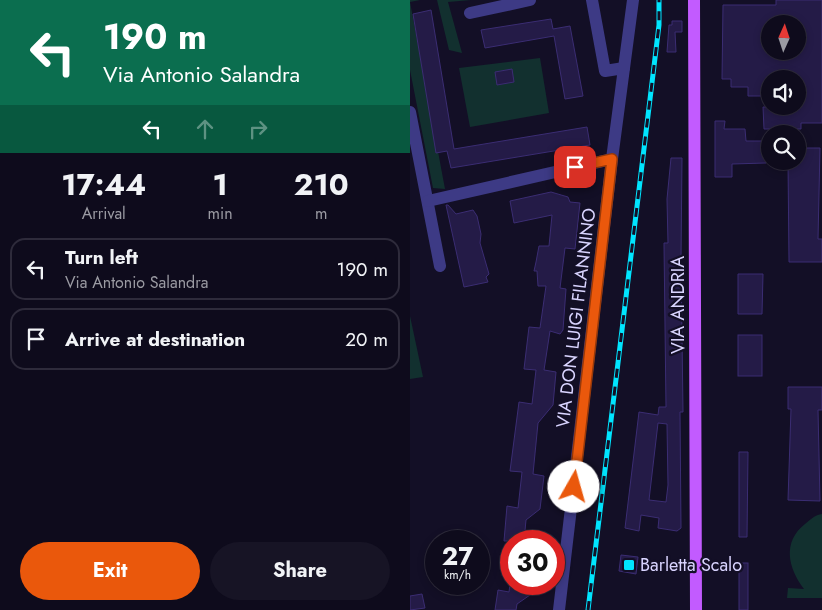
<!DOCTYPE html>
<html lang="en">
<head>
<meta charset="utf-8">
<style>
	:root { --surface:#0e0b1c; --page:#171425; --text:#f1f3f6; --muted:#9b9ba3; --line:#2e2b3b; --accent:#ea580c }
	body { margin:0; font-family:Jost,sans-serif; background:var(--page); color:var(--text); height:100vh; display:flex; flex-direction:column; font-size:19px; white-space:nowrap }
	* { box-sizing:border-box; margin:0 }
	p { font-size:16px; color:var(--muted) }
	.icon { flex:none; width:28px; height:28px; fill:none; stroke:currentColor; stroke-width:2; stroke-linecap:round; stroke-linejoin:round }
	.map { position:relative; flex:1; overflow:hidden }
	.sheet { display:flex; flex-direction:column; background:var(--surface); width:410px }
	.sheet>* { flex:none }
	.top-card { background:#0b6e4f; color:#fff; overflow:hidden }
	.needle { width:32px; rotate:3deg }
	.fabs { position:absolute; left:351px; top:15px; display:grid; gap:10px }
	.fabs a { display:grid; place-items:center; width:45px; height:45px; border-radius:50%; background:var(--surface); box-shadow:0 2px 8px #0003,0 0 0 1px var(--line); font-size:25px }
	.speed { position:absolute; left:15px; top:530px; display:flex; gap:10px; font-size:25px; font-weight:700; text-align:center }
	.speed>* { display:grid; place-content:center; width:65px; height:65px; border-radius:50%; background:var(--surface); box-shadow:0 2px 8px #0003,0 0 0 1px var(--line); line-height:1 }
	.speed small { font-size:12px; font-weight:400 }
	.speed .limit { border:8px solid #d22; background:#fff; color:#111 }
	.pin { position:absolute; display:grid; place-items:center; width:42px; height:42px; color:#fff; margin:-21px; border-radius:10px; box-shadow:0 2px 8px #0006 }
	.me { position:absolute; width:55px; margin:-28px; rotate:7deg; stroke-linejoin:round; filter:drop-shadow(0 0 4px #0008) }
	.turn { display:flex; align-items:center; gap:18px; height:105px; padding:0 20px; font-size:22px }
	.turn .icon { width:65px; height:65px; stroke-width:2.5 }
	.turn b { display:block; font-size:35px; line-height:42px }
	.lanes { display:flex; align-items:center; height:48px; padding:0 20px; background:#0003; justify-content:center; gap:25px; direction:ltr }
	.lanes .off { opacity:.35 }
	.eta { display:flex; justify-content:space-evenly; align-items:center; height:85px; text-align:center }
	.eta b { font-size:30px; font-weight:700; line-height:35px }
	.action { display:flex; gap:10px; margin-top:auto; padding:10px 20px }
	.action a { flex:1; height:58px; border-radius:30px; background:var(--accent); color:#fff; font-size:20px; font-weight:700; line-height:58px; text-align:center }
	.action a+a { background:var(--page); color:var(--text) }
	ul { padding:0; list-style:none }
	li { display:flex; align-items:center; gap:15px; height:62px; margin:0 10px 8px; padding:0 10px; border:2px solid var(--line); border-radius:15px }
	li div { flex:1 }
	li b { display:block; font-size:19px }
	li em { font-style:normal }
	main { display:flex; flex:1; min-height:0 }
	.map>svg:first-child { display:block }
</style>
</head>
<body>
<main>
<section class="sheet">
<div class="top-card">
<div class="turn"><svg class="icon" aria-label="left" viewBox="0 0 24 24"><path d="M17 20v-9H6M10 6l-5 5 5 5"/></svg><div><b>190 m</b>Via Antonio Salandra</div></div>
<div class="lanes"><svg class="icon" aria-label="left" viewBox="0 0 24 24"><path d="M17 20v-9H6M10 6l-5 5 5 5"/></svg><svg class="icon off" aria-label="ahead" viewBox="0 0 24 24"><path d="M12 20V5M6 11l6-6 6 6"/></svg><svg class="icon off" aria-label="right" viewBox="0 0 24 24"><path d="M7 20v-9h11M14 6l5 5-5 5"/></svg></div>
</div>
<div class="eta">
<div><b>17:44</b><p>Arrival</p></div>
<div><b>1</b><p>min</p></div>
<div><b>210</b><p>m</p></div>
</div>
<ul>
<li><svg class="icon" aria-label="left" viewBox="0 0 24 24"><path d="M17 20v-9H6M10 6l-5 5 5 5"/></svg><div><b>Turn left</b><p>Via Antonio Salandra</p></div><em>190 m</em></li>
<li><svg class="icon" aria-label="arrive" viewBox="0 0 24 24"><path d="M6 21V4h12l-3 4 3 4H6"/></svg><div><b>Arrive at destination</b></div><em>20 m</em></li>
</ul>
<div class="action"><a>Exit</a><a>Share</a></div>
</section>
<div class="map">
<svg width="412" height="610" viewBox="0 0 412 610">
	<rect width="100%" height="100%" fill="#130f26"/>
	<g fill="#12302f">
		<path d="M0,0H10L0,2L35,189L23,188L0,70Z"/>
		<path d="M27,0H61L38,2L52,53L39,50Z"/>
		<path d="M130,58L139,113L60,127L49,68Z"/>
		<path d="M0,316L13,377L0,379Z"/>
		<path d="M412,514V598H377L378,588L394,589C378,568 372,542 395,524C401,519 405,515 412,514Z"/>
	</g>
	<g fill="#241b47" stroke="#3b2d73" fill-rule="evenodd">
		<path d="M366,0H412V123H391V129H354L353,107H390L389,79H360V96H338V87H321V79H312L313,5H366ZM360,24H388V51H360Z"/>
		<path d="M21,10L44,149L177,127L180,145L41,168L37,151L26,153L3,14Z"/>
		<path d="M141,19L143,29L160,26L173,96L155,99L144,36L75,48L71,30Z"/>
		<path d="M262,21H272V32H265L266,52H257L259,25H262Z"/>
		<path d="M102,69L104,82L87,85L85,72Z"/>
		<path d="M305,121H315L314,129H335L336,141H357L356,163L322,164V177H305Z"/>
		<path d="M388,148H410L408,239H412V262H379L378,161H388Z"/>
		<path d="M261,158H272L271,259L273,412H270L271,528L267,531L248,528L249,518L231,515L229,531L215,528L229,412L248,415L249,407H256L254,243H258L257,199ZM248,423L257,424L258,485L256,502L239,500Z"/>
		<path d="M141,192L158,197L160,202L170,203L165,249L155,248L150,288L156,289L153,330L150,334L140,331L134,370L146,372L143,405L128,423L123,474L134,476L130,509L116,520L114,541H94L97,506L108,508L112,472L100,471L109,402L122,404L126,370L114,369L119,327L130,328L136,286H128L127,271H124L126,262L129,246H139L142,215L104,223L100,201Z"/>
		<path d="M36,205H38L46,214L63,210L67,216L71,234L70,243L79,274L76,277L78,282L54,287Z"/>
		<path d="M328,274H353L352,314H328Z"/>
		<rect x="328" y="335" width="24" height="41"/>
		<path d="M378,387H412V410H408L410,501L378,500L381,409H378Z"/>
		<path d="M329,452H338L337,537H329Z"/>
		<path d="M211,555L228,557L226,574L209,571Z"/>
		<rect x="329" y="563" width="9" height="47"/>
		<path d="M100,584H121L120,595L107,604L106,610H85L88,590L99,592Z"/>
		<path d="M12,594L15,608L0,610V596Z"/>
	</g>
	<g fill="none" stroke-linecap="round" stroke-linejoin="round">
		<g stroke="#3d3a85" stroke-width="12">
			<path d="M182,0L195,71L214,68"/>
			<path d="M60,13L120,0"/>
			<path d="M0,112L30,266"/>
			<path d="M18,201L202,159"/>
			<path d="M149,610L202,159L223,0"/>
		</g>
		<path stroke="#c25bff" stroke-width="12" d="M284,0L286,610"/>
		<defs>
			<path id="rail" d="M178,610L249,25V0"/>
		</defs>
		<use href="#rail" stroke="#00e5ff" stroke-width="5"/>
		<use href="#rail" stroke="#130f26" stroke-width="3" stroke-dasharray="9" stroke-linecap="butt"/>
	</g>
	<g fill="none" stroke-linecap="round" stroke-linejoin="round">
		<defs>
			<path id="route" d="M164,487L202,159L165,167"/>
		</defs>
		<use href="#route" stroke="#983908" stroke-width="12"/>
		<use href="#route" stroke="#ea580c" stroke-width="9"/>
	</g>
	<rect fill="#00e5ff" stroke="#130f26" stroke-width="2" x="213" y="559" width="12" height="12" rx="2.5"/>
	<g text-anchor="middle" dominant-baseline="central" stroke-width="4.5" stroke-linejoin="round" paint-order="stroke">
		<g font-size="18" fill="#d9d4ff" stroke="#130f26">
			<text transform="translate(268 305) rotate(-90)">VIA ANDRIA</text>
			<text transform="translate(166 318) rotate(-83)">VIA DON LUIGI FILANNINO</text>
		</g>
		<g font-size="18" fill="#d9d4ff" stroke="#130f26" text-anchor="start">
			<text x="230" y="565">Barletta Scalo</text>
		</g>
	</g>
</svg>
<div class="fabs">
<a><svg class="needle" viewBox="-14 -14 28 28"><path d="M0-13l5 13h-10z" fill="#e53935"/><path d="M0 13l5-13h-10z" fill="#9b9ba3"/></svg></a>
<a><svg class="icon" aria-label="sound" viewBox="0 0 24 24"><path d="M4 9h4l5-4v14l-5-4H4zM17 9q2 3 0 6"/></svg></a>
<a><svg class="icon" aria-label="search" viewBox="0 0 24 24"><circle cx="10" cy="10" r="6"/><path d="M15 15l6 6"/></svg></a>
</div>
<div class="speed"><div>27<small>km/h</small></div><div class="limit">30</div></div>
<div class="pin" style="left:165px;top:167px;background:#d93025"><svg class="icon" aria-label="arrive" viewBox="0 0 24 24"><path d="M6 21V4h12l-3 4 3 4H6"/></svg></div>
<svg class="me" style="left:164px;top:487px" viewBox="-20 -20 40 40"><circle r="19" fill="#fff"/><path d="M0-13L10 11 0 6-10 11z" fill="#ea580c"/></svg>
</div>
</main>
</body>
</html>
